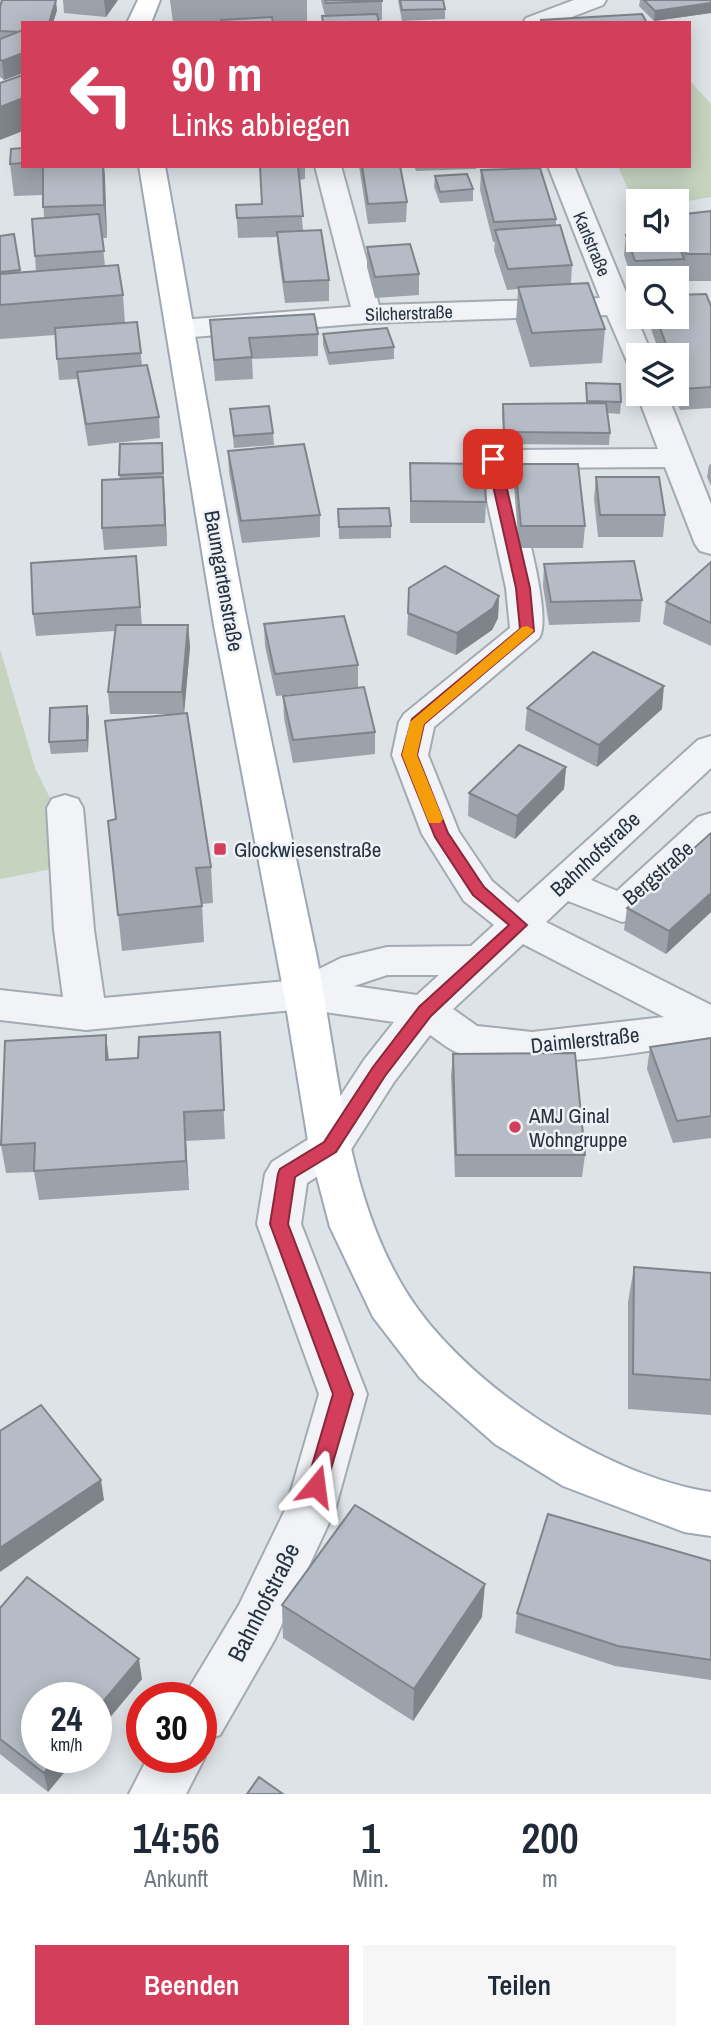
<!DOCTYPE html>
<html lang="de">
<head>
<meta charset="utf-8">
<style>
	:root { --surface:#fff; --page:#f6f6f7; --text:#1f2937; --muted:#747a83; --accent:#d33e5b }
	body { margin:0; font-family:"Archivo Narrow",sans-serif; background:var(--page); color:var(--text); height:100vh; display:flex; flex-direction:column; font-size:26px; white-space:nowrap }
	* { box-sizing:border-box; margin:0 }
	p { font-size:23px; color:var(--muted) }
	.icon { flex:none; width:38px; height:38px; fill:none; stroke:currentColor; stroke-width:2; stroke-linecap:round; stroke-linejoin:round }
	.map { position:relative; height:1794px; overflow:hidden }
	.sheet { display:flex; flex-direction:column; background:var(--surface); flex:1 }
	.sheet>* { flex:none }
	.top-card { position:absolute; left:21px; top:21px; width:670px; height:147px; border-radius:0px; box-shadow:0 4px 18px #0003; background:#d33e5b; color:#fff; overflow:hidden }
	.fabs { position:absolute; left:626px; top:189px; display:grid; gap:14px }
	.fabs a { display:grid; place-items:center; width:63px; height:63px; border-radius:0px; background:var(--surface); box-shadow:0 4px 18px #0003; font-size:35px }
	.speed { position:absolute; left:21px; top:1682px; display:flex; gap:14px; font-size:35px; font-weight:700; text-align:center }
	.speed>* { display:grid; place-content:center; width:91px; height:91px; border-radius:50%; background:var(--surface); box-shadow:0 4px 18px #0003; line-height:1 }
	.speed small { font-size:18px; font-weight:400 }
	.speed .limit { border:10px solid #d22; background:#fff; color:#111 }
	.pin { position:absolute; display:grid; place-items:center; width:60px; height:60px; color:#fff; margin:-30px; border-radius:14px; box-shadow:0 4px 10px #0006 }
	.me { position:absolute; width:77px; margin:-38px; rotate:16deg; stroke-linejoin:round; filter:drop-shadow(0 0 5px #0008) }
	.turn { display:flex; align-items:center; gap:24px; height:147px; padding:0 35px; font-size:32px }
	.turn .icon { width:91px; height:91px; stroke-width:2.5 }
	.turn b { display:block; font-size:49px; line-height:60px }
	.eta { display:flex; justify-content:space-evenly; align-items:center; height:119px; text-align:center }
	.eta b { font-size:42px; font-weight:600; line-height:49px }
	.cta { display:flex; gap:14px; margin-top:auto; padding:14px 35px }
	.cta a { flex:1; height:80px; border-radius:0px; background:var(--accent); color:#fff; font-size:28px; font-weight:600; line-height:80px; text-align:center }
	.cta a+a { background:var(--page); color:var(--text) }
	.map>svg:first-child { display:block }
</style>
</head>
<body>
<div class="map">
<svg width="711" height="1794" viewBox="0 0 711 1794">
	<rect width="100%" height="100%" fill="#dee3e8"/>
	<g fill="#c5d3bf">
		<path d="M690,81L711,104V197L677,203L639,201V209H636L618,166H690Z"/>
		<path d="M0,649L35,768L56,810L62,867L0,879Z"/>
	</g>
	<g fill="none" stroke-linecap="round" stroke-linejoin="round">
		<defs>
			<g id="minor">
				<path d="M574,0H606L603,5L556,23H523L526,18Z"/>
				<path d="M315,166H341L379,305L600,298L548,166H574L628,297H639V313L635,314L652,355H639V369L629,366L607,315L367,323L180,338L170,335L166,329L170,323L180,320L351,307Z"/>
				<path d="M639,392L667,394L711,504V554L700,551L695,544L665,467L511,468C518,499 554,617 539,638L434,727L428,755L459,832L492,881L518,903L698,740L711,736V768L591,880L617,891L698,817L711,813V847L636,918L622,922L568,901L546,922L711,1005V1042C641,1051 521,1076 456,1052C447,1048 438,1040 430,1035L394,1082L345,1159L307,1183L301,1224L367,1394L335,1510L275,1639L220,1735L201,1742V1698H183L239,1605L286,1508L319,1394L257,1224L265,1174L272,1162L315,1135L364,1060L394,1022L304,1009L86,1030L0,1020V990L63,997L54,930L47,808L52,799L65,795L78,799L83,808L94,930L104,998L297,980L341,958L387,947L471,946L494,925L464,901L422,834L392,755L399,722L404,714L510,628L506,588L478,459L482,452L493,450L658,449L637,394ZM523,944L664,1017L532,1032L477,1026L453,1009ZM387,975H439L417,995L354,986Z"/>
				<path d="M201,1749L205,1757L186,1794H129L148,1757H201Z"/>
			</g>
			<g id="major">
				<path d="M138,0H160L151,23H127Z"/>
				<path d="M139,166H165C193,320 218,474 248,627C270,738 294,848 317,958C339,1068 345,1192 405,1290C462,1383 603,1476 711,1492V1536L684,1532L563,1486L495,1444L420,1378L373,1317L330,1227L309,1147L284,994L214,625Z"/>
			</g>
		</defs>
		<use href="#minor" stroke="#a3aab2" stroke-width="4"/>
		<use href="#major" stroke="#9da8b5" stroke-width="4"/>
		<use href="#minor" fill="#f1f3f7" fill-rule="evenodd"/>
		<use href="#major" fill="#fff" fill-rule="evenodd"/>
	</g>
	<g fill="#9ca2a9">
		<path d="M63,0H118L106,17L64,13Z"/>
		<path d="M170,0H307V23H173Z"/>
		<path d="M321,0H382V20H378L379,23H322V16H325Z"/>
		<path d="M398,0H443L445,9V19L402,21Z"/>
		<path d="M640,0H711V13L654,21L639,6Z"/>
		<path d="M0,7L57,10L53,23H23V73L4,80L0,77Z"/>
		<path d="M23,148V166H104L107,238H102L105,266L123,295L125,323L137,322L142,365L159,417L160,438L88,446L77,379L59,380L55,335L0,339V236L14,234L20,272L36,271L35,256L44,218L43,195L14,196L10,164Z"/>
		<path d="M260,166H305V179L299,180L303,231L329,280V301L285,303L278,252L277,237L238,238L236,205L262,204Z"/>
		<path d="M359,166H400L407,202L406,222L368,224Z"/>
		<path d="M414,166H476V169L416,171Z"/>
		<path d="M481,170L556,219V226L572,265L571,284L605,329L602,363L530,367L516,321L518,289L507,290L494,250L495,242H493L480,190Z"/>
		<path d="M435,176L473,189V201L440,203L434,187Z"/>
		<path d="M711,211V281H683L682,279L677,280V278H639V281L633,282L624,255L626,235L677,240V215Z"/>
		<path d="M367,247L419,274V295L375,298L367,267Z"/>
		<path d="M711,306V408L680,410L674,394H677V355H660L647,317H677Z"/>
		<path d="M210,320L318,334V356L252,359L253,379L215,381Z"/>
		<path d="M323,334L394,347V359L329,365L323,345Z"/>
		<path d="M586,383L621,402L620,414L607,413L610,433L609,445L504,444L502,416L503,404L586,403Z"/>
		<path d="M230,409L273,433L274,445L234,448Z"/>
		<path d="M162,443L167,546L104,550L102,528L120,479L119,475Z"/>
		<path d="M228,451L320,515V537L242,543L229,472Z"/>
		<path d="M410,463L486,502L485,523H410Z"/>
		<path d="M515,464L585,526L583,548H519L514,486Z"/>
		<path d="M711,464V486L707,477L709,465Z"/>
		<path d="M596,477L665,515L663,537H598L594,499Z"/>
		<path d="M338,509L391,526V538L339,539Z"/>
		<path d="M136,556L142,625H188L190,647L184,713L211,867L213,903L202,904L204,942L122,951L108,821L116,820L176,714H110L108,692L115,631L36,636L33,614Z"/>
		<path d="M711,562V646L663,624L666,602Z"/>
		<path d="M544,564L642,600L640,622L549,625L543,586Z"/>
		<path d="M499,596L498,618L492,630L456,655L407,635L408,613Z"/>
		<path d="M264,624L358,665V687L276,696L265,646Z"/>
		<path d="M283,696L375,732V754L293,763L284,718Z"/>
		<path d="M87,706L89,719L88,752L51,754L49,742Z"/>
		<path d="M527,708L662,709L597,767L525,730Z"/>
		<path d="M566,767L564,789L515,839L468,816L469,793Z"/>
		<path d="M711,833V912L666,954L624,930L627,908Z"/>
		<path d="M220,1032L225,1139L186,1141L189,1190L39,1200L34,1172L6,1173L1,1145L106,1035L109,1060L138,1058Z"/>
		<path d="M711,1038V1138L673,1143L647,1069L650,1047Z"/>
		<path d="M453,1054L585,1155L582,1177H455L451,1076Z"/>
		<path d="M634,1267L711,1273V1415L628,1409V1302Z"/>
		<path d="M711,1561V1680L615,1666L515,1633L517,1613Z"/>
		<path d="M282,1605L482,1617L413,1721L283,1638Z"/>
		<path d="M0,1608L142,1679L48,1792L0,1754Z"/>
	</g>
	<g fill="#7f848a">
		<path d="M56,0L57,10L53,23H49Z"/>
		<path d="M104,0H118L106,17Z"/>
		<path d="M711,3V13L654,21L655,11Z"/>
		<path d="M23,53V73L4,80L2,61Z"/>
		<path d="M23,98V131L0,140V107Z"/>
		<path d="M103,166H104L105,177L107,238L104,205Z"/>
		<path d="M163,477L165,499L167,546L165,525Z"/>
		<path d="M499,596L498,618L492,630L456,655L457,633Z"/>
		<path d="M188,625L190,647L184,714L182,692Z"/>
		<path d="M664,686L662,709L597,767L599,745Z"/>
		<path d="M87,706L89,719L88,752L87,740Z"/>
		<path d="M566,767L564,789L515,839L517,816Z"/>
		<path d="M711,893V912L666,954L669,931Z"/>
		<path d="M106,1035L109,1064L106,1060Z"/>
		<path d="M184,1112L186,1141L189,1190L186,1161Z"/>
		<path d="M101,1480L104,1500L0,1572V1548Z"/>
		<path d="M485,1584L482,1617L413,1721L414,1689Z"/>
		<path d="M139,1659L142,1679L96,1734V1710Z"/>
		<path d="M57,1757H77L48,1792L44,1773Z"/>
	</g>
	<g fill="#b5bcc5" stroke="#7f848a" stroke-width="2">
		<path d="M2,0H56L49,23H23V30L19,32L0,31V7Z"/>
		<path d="M325,0H382V1L326,3Z"/>
		<path d="M400,0H443L445,9L402,10Z"/>
		<path d="M644,0H711V3L655,11Z"/>
		<path d="M377,14L379,23H323L322,16Z"/>
		<path d="M642,14L647,23H542L541,20Z"/>
		<path d="M272,17L273,23H222L221,20Z"/>
		<path d="M23,30V53L2,61L0,59V39Z"/>
		<path d="M23,75V98L0,107V83Z"/>
		<path d="M23,148V163L10,164L11,149Z"/>
		<path d="M43,166H103L104,205L43,207Z"/>
		<path d="M260,166H298L303,216L237,218L236,205L262,204Z"/>
		<path d="M362,166H400L407,202L368,204Z"/>
		<path d="M540,168L556,219L494,222L481,170Z"/>
		<path d="M467,174L473,189L440,192L435,176Z"/>
		<path d="M711,211V254H686L677,230V215Z"/>
		<path d="M99,214L104,251L35,256L32,219Z"/>
		<path d="M560,225L572,265L508,269L495,230Z"/>
		<path d="M321,230L329,280L284,282L277,232Z"/>
		<path d="M14,234L20,270L0,272V236Z"/>
		<path d="M639,234V240H677L684,259L635,261L626,235Z"/>
		<path d="M410,244L419,274L375,277L367,247Z"/>
		<path d="M118,265L123,295L0,305V274Z"/>
		<path d="M588,283L605,329L532,333L518,287Z"/>
		<path d="M706,294L711,306V387L683,389L677,374V355H670L656,317H677V295Z"/>
		<path d="M314,314L318,334L249,338L252,357L214,360L210,320Z"/>
		<path d="M137,322L141,353L57,359L55,328Z"/>
		<path d="M387,328L394,347L329,353L323,334Z"/>
		<path d="M147,365L159,417L86,424L77,372Z"/>
		<path d="M586,383L620,384L621,402L587,401Z"/>
		<path d="M606,403L610,433L504,432L503,404Z"/>
		<path d="M269,406L273,433L234,436L230,409Z"/>
		<path d="M162,443L163,473L119,475L120,444Z"/>
		<path d="M304,444L320,515L241,521L228,451Z"/>
		<path d="M410,463L484,464L486,502L411,501Z"/>
		<path d="M515,464H578L585,526H521Z"/>
		<path d="M163,477L165,525L102,528V480Z"/>
		<path d="M596,477H659L665,515H600Z"/>
		<path d="M389,508L391,526L339,527L338,509Z"/>
		<path d="M136,556L140,607L33,614L31,563Z"/>
		<path d="M634,561L642,600L551,602L544,564Z"/>
		<path d="M711,562V623L666,602Z"/>
		<path d="M445,566L499,596L493,608L457,633L408,613L409,588Z"/>
		<path d="M344,616L358,665L275,674L264,624Z"/>
		<path d="M116,625H188L182,692H108Z"/>
		<path d="M593,652L664,686L599,745L527,708Z"/>
		<path d="M364,687L375,732L293,740L283,696Z"/>
		<path d="M87,706V740L49,742L50,708Z"/>
		<path d="M187,713L211,867L196,868L202,906L118,915L108,821L116,819L105,721Z"/>
		<path d="M519,745L566,767L517,816L469,793Z"/>
		<path d="M711,833V893L669,931L627,908Z"/>
		<path d="M220,1032L224,1110L184,1112L186,1161L34,1171L35,1143L1,1145L5,1041L106,1035V1060L138,1058L139,1037Z"/>
		<path d="M711,1038V1116L677,1121L650,1047Z"/>
		<path d="M575,1053L585,1155H456L453,1054Z"/>
		<path d="M634,1267L711,1273V1380L633,1374Z"/>
		<path d="M41,1405L101,1480L0,1548V1431Z"/>
		<path d="M355,1505L485,1584L414,1689L282,1605Z"/>
		<path d="M548,1514L711,1561V1660L618,1646L517,1613Z"/>
		<path d="M27,1577L139,1659L96,1710V1698H37V1757H57L44,1773L0,1739V1608Z"/>
		<path d="M259,1777L283,1794H247Z"/>
	</g>
	<path fill="#d33e5b" stroke="#89283b" stroke-width="2" d="M493,456L500,459L530,588L534,631L424,724L417,755L448,833L484,887L527,925L431,1016L385,1076L336,1152L295,1177L288,1224L353,1394L326,1486L324,1493L316,1495L309,1493L306,1486L333,1394L270,1224L278,1174L280,1169L324,1142L373,1067L419,1007L509,925L473,895L435,837L402,755L412,719L520,629L516,588L487,459Z"/>
	<path fill="#f59e0b" d="M527,626L534,630L532,633L424,724L417,755L443,819L440,823H429L402,755L410,722L522,627Z"/>
	<g fill="#d33e5b" stroke="#eef2f6" stroke-width="2.5">
		<rect x="213" y="842" width="14" height="14" rx="3.5"/>
		<circle cx="515" cy="1127" r="7"/>
	</g>
	<g text-anchor="middle" dominant-baseline="central" stroke-width="5" stroke-linejoin="round" paint-order="stroke">
		<g font-size="18" fill="#273140" stroke="#eef2f6">
			<text transform="translate(592 244) rotate(67)">Karlstraße</text>
			<text transform="translate(409 313) rotate(-2)">Silcherstraße</text>
		</g>
		<g font-size="21" fill="#273140" stroke="#eef2f6">
			<text transform="translate(224 581) rotate(80)">Baumgartenstraße</text>
			<text transform="translate(595 854) rotate(-43)">Bahnhofstraße</text>
			<text transform="translate(658 873) rotate(-41)">Bergstraße</text>
			<text transform="translate(585 1040) rotate(-6)">Daimlerstraße</text>
		</g>
		<g font-size="21" fill="#273140" stroke="#eef2f6" text-anchor="start">
			<text x="234" y="849">Glockwiesenstraße</text>
			<text x="529" y="1115">AMJ Ginal<tspan x="529" dy="24">Wohngruppe</tspan></text>
		</g>
		<g font-size="24" fill="#273140" stroke="#eef2f6">
			<text transform="translate(263 1602) rotate(-63)">Bahnhofstraße</text>
		</g>
	</g>
</svg>
<div class="fabs">
<a><svg class="icon" aria-label="sound" viewBox="0 0 24 24"><path d="M4 9h4l5-4v14l-5-4H4zM17 9q2 3 0 6"/></svg></a>
<a><svg class="icon" aria-label="search" viewBox="0 0 24 24"><circle cx="10" cy="10" r="6"/><path d="M15 15l6 6"/></svg></a>
<a><svg class="icon" aria-label="layers" viewBox="0 0 24 24"><path d="M12 4l9 5-9 5-9-5zM3 14l9 5 9-5"/></svg></a>
</div>
<div class="speed"><div>24<small>km/h</small></div><div class="limit">30</div></div>
<div class="pin" style="left:493px;top:459px;background:#d93025"><svg class="icon" aria-label="arrive" viewBox="0 0 24 24"><path d="M6 21V4h12l-3 4 3 4H6"/></svg></div>
<svg class="me" style="left:316px;top:1486px" viewBox="-20 -20 40 40"><path d="M0-17L14 15 0 8-14 15z" fill="#d33e5b" stroke="#fff" stroke-width="4"/></svg>
<div class="top-card">
<div class="turn"><svg class="icon" aria-label="left" viewBox="0 0 24 24"><path d="M17 20v-9H6M10 6l-5 5 5 5"/></svg><div><b>90 m</b>Links abbiegen</div></div>
</div>
</div>
<section class="sheet">
<div class="eta">
<div><b>14:56</b><p>Ankunft</p></div>
<div><b>1</b><p>Min.</p></div>
<div><b>200</b><p>m</p></div>
</div>
<div class="cta"><a>Beenden</a><a>Teilen</a></div>
</section>
</body>
</html>
